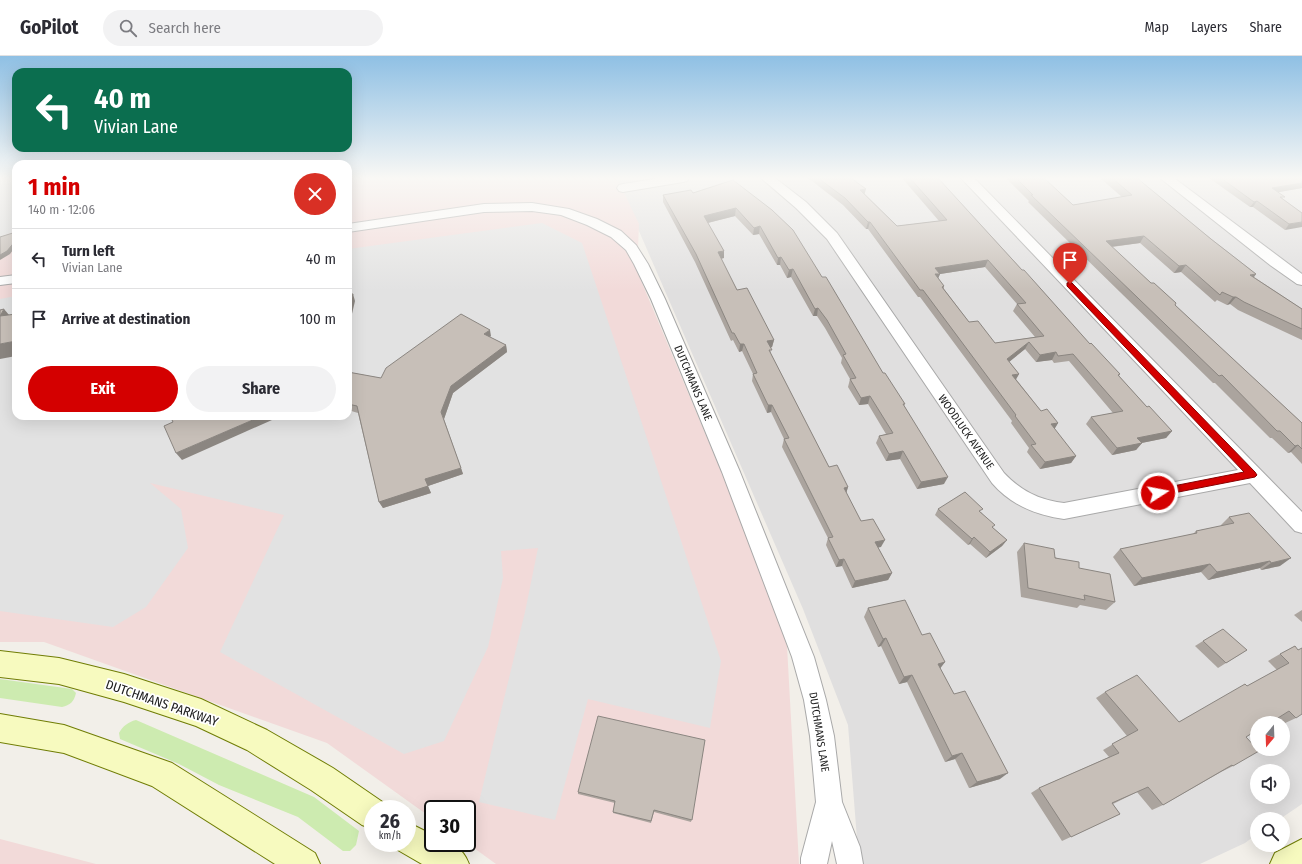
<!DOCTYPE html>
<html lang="en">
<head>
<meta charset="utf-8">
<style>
	:root { --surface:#fff; --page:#f2f2f3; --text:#2b2b33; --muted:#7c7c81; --line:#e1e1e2; --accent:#d40000 }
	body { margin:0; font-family:"Fira Sans Condensed",sans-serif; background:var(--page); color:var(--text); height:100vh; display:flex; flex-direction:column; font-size:15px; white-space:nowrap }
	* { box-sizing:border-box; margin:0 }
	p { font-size:13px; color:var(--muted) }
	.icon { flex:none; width:22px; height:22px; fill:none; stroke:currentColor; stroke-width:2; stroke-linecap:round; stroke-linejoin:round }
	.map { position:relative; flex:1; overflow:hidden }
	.side { position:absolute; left:12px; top:104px; width:340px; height:260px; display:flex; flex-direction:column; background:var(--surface); border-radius:12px; box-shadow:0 4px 16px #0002 }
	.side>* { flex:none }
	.top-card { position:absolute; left:12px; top:12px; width:340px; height:84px; border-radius:12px; box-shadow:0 4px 16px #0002; background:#0b6e4f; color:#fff; overflow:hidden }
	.needle { width:26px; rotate:199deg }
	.fabs { position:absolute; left:1250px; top:660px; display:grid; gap:8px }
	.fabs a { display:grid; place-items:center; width:40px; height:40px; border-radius:50%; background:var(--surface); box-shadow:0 4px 16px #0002; font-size:20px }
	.speed { position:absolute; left:364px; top:744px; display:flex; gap:8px; font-size:20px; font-weight:700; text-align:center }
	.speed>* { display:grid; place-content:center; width:52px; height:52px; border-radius:50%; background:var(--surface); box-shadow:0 4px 16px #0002; line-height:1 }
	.speed small { font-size:10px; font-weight:400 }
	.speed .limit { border:2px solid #111; border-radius:6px; background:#fff; color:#111 }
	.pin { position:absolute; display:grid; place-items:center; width:34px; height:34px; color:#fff; margin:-41px -17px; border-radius:50% 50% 50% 0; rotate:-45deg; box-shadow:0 0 4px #0007 }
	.pin .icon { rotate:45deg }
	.me { position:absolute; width:44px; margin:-22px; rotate:79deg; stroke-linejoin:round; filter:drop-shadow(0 0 3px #0008) }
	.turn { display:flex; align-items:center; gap:14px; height:84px; padding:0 16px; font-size:18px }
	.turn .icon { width:52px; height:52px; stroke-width:2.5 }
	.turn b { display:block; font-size:28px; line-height:34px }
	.round { display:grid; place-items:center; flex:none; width:42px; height:42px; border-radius:21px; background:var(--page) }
	.head { display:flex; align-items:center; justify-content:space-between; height:68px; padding:0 16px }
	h1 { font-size:24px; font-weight:700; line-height:30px; color:var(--accent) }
	.action { display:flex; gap:8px; margin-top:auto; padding:8px 16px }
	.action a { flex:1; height:46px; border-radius:24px; background:var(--accent); color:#fff; font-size:16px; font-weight:700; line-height:46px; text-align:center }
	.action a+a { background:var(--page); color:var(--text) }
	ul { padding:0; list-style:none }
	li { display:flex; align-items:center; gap:12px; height:60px; padding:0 16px; border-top:1px solid var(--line) }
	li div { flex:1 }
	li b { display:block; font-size:15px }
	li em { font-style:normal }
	header { display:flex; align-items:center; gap:24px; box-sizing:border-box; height:56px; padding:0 20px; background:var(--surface); border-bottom:1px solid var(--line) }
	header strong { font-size:19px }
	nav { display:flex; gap:22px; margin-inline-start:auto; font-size:14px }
	.search { width:280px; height:36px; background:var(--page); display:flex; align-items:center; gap:10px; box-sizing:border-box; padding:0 14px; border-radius:22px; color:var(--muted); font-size:15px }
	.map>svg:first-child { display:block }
</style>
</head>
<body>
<header>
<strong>GoPilot</strong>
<div class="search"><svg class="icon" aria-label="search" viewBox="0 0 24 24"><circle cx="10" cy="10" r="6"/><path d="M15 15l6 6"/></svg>Search here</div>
<nav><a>Map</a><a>Layers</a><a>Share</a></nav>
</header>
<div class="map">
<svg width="1302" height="808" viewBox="0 0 1302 808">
	<rect width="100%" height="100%" fill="#f2efe9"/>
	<path fill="#e0dfdf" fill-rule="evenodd" d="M616,122H1302V748L1280,763H1257V778L1245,787L1200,808H859L848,669L803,553ZM1257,667H1283V693H1257ZM1257,715H1283V741H1257Z"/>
	<g fill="#f2dad9">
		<path d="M0,122H16V360H348V122H617L639,168L637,215L770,532L787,590L799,808H496L467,787V753H433V763L327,687L44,586H0Z"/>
		<path d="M0,783L96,808H0Z"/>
	</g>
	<g fill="#cdebb0">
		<path d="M0,623L72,633L76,637C74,646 70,649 62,651L0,642Z"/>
		<path d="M136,664L314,741L359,775L356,789L350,795H343L298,761L219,729L179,708L120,683L119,677C123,670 128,666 136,664Z"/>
	</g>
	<g fill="#e2e2e2">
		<path d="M8,122H16V175L0,181V124Z"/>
		<path d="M542,167L582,187L721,605L710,672L588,643L555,764L479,746L525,556L538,492L501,495L503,522L488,591L444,685L404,698L220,596L284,459L150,427L181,453L188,492L146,551L113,571L0,555V243L16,240V360H348V193Z"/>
	</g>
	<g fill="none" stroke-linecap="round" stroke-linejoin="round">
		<defs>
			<g id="minor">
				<path d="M661,122H689L687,125L683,126L623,136L619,135L617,132L619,129L623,128Z"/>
				<path d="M761,122H775L806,146L837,177L1004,417C1021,435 1039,444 1064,447L1238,414L961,122H974L1302,456V477L1295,475L1250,427L1064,463C1035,459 1011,449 992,427L827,183L796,152Z"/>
				<path d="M1160,122H1174L1302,218V229L1297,228L1270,209Z"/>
				<path d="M532,147L569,153L597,163L621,175L636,189L648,208L665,243L740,416L814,601L826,644L834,680L842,746L860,791L863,808H837L832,785L827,808H801V802L816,746L810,680L804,644L792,601L722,416L651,243L634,208L626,194L611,181L587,169L561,159L532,155L484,156L348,176V168L484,148Z"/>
				<path d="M16,219V227L0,229V221Z"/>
			</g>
			<g id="secondary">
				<path d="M0,595L59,602L124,618L201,643L267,674L333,712L384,747L386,753H373V773L362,769L311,734L247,694L196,670L124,646L59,628L0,621Z"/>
				<path d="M0,658L64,669L172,707L315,797L320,808H275L152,730L64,697L0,686Z"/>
				<path d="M407,766L433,779V787C452,787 462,790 469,808H422L396,793L393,787H407Z"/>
				<path d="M1302,783V808H1270L1275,797Z"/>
			</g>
		</defs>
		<use href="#minor" stroke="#a9a9a9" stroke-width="2"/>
		<use href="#secondary" stroke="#707d05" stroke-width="2"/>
		<use href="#minor" fill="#fff" fill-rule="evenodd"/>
		<use href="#secondary" fill="#f7fabf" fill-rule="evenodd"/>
	</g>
	<g fill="#aba49e" fill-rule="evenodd">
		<path d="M808,122H851L865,138L897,170L939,165L902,122H938L1090,288L1120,318L1119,320L1147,351L1172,375L1166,382L1141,387H1142L1136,394L1112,399L1086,368L1091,361L1113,357L1069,305L1054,307L1052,304L1036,306L1025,293L1009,306L1019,318L1016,323L1041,355L1058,367L1054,373L1076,400L1071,407L1040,413L1027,396L1029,392L1011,367L1012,365L920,241H918L868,173H866L843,149ZM985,211L1017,248L1013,255L1035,281L995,287L969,266L944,233V230L938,222L940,218Z"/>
		<path d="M1006,122H1044L1073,149L1122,141L1100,122H1137L1211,183L1256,218L1254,221L1302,253V284L1238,254L1230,248L1227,249L1217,244L1215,246L1181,216L1174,217L1140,187L1112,191L1302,367V408L1291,396L1288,397L1272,382H1270L1215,327H1213L1028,146L1029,145Z"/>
		<path d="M1209,122H1302V132L1278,136L1283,143L1302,157L1285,174L1253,151H1250Z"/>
		<path d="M733,124L822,221L883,317L905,348L904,349L944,428L917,433L900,403L886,405L876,387L879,380L886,378L868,348L859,349L848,331L850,323L841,307L842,302L825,272L817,260H813L791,221L787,222L780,209H777L759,178L753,179L735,160L708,167L724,202L721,203L737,234L774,284L772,291L770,292L771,298L829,411L848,431L846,437L861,465L881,491H878L892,517L888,524L852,532L842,510L836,511L826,489L828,482L782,391L784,383L771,356L767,357L752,325L753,318L742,295L739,296L733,284L731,285L695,206L663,146V139L693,137Z"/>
		<path d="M491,280L490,281L506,289L507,296L453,337L444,363L463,418L428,430L431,437L383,452L379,446L358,357L348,354V316L381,322Z"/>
		<path d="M938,453L981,456L993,472L1007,484L1002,490L986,502L970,488L968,489L935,459Z"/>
		<path d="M1229,461L1280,510L1261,514L1260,512L1208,524L1201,516L1134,530L1113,501L1120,493L1193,478L1196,475L1221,470V469Z"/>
		<path d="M1024,487L1079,512L1115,546L1106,554L1080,549L1077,552L1021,541L1017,496Z"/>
		<path d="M868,552L922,579L945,606L940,612L954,638L1000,723L969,732L955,703L945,706L907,626L899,628L881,590L878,591L864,561Z"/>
		<path d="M1302,554V566L1294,559Z"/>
		<path d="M1203,585L1247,594L1218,612L1195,590Z"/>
		<path d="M1295,590L1296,662L1283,668V667H1282L1277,662L1246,681L1233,710L1221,716L1163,749L1152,754L1137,736L1113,748L1120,758L1062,785L1031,737L1039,732L1109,701L1103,694L1127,680L1096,642L1105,636L1179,666L1277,614L1268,605L1280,598Z"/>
		<path d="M705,684L691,766L654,756L651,767L613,757V756L615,747L578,738V736Z"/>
	</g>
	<g fill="#8b8681">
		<path d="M1302,127V132L1268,138L1272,132Z"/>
		<path d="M866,133L864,140L860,134Z"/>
		<path d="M1257,145L1253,151H1250L1254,146Z"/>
		<path d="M736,152L735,160L703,168L704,160Z"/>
		<path d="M868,166H870L868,173H866Z"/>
		<path d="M1302,166V171L1285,174L1289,168Z"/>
		<path d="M760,170L759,178L753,179L754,172Z"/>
		<path d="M1144,180L1140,187L1101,192L1106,185Z"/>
		<path d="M16,184V190L10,198L0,204V199Z"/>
		<path d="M724,195V202L717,203L718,196Z"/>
		<path d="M781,201L780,209H777L778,202Z"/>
		<path d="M988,204L985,211L940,218L937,225H932L935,212Z"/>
		<path d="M1186,209L1181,216L1174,217L1179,210Z"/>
		<path d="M793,213L791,221L787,222L789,214Z"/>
		<path d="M1256,218L1251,225L1250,219Z"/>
		<path d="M353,238L355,245L348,275V256Z"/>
		<path d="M1233,241H1236L1230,248L1227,249Z"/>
		<path d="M818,252L817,260H813L815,253Z"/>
		<path d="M4,253L15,266L0,260Z"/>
		<path d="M490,274L491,280L485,284L484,278Z"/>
		<path d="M774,284L772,291L766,293L767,285Z"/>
		<path d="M16,285V300L0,303V288Z"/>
		<path d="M1029,286L1025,293L1004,310L1007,303Z"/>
		<path d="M740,288H744L742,295L739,296Z"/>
		<path d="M506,289L507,296L453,337L444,363L441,356L451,330Z"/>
		<path d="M1056,296L1052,304L1036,306L1040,299Z"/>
		<path d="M1019,318L1015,325L1012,319Z"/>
		<path d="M870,340L868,348L859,349L861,342Z"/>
		<path d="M768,349H772L771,356L767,357Z"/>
		<path d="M262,360H281L182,404L176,397Z"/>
		<path d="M1058,367L1054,374L1051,368Z"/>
		<path d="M1172,375L1166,382L1132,389L1137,382Z"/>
		<path d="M1142,387L1136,394L1112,399L1117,392Z"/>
		<path d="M1298,389L1291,396L1288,397L1295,390Z"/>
		<path d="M903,395L900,403L886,405L889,398Z"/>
		<path d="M1076,400L1071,407L1040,413L1045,406Z"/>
		<path d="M461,412L463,418L428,430L431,437L383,452L379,446L425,423Z"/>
		<path d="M948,421L944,428L917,433L921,426Z"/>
		<path d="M848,431L846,438L844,432Z"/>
		<path d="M974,481L970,488L968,489L972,483Z"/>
		<path d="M885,484L881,491L872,493L875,486Z"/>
		<path d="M1007,484L1002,490L986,502L990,496Z"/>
		<path d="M1291,502L1280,510L1261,514L1271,507Z"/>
		<path d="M844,503L842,510L836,511L839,504Z"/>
		<path d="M1270,505L1260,512L1208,524L1217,516Z"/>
		<path d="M1210,508L1201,516L1134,530L1142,522Z"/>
		<path d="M892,517L888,524L852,532L855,525Z"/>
		<path d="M886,582L881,590L878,591L883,583Z"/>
		<path d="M945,606L939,614L938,608Z"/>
		<path d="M912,619L907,626L899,628L904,621Z"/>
		<path d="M962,697L955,703L945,706L952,700Z"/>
		<path d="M1008,717L1000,723L969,732L977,726Z"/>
	</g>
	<g fill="#c7bfb8" stroke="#8b8681" fill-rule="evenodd">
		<path d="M818,122H851L866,133L860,134L897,170L947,164L910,122H938L1022,214H1024L1090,288L1091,287L1120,318L1118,319L1147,351L1149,350L1172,375L1137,382L1142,387L1117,392L1091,361L1123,355L1073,298L1058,300L1056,296L1040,299L1029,286L1007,303L1019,318L1012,319L1041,355L1047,353L1058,367L1051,368L1076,400L1045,406L1031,389L1036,388L1015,360L1016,359L923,234H920L870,166H868L845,142ZM988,204L1026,247L1017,248L1044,280L995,287L978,265L969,266L942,231L944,230L935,218H940L935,212Z"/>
		<path d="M1016,122H1044L1073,149L1132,139L1112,122H1137L1211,183L1256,218L1250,219L1302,253V273L1244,246L1236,241H1233L1222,236L1220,239L1186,209L1179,210L1144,180L1106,185L1151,227H1154L1176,247L1175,249L1302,367V393L1298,389L1295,390L1280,375H1277L1222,319L1219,320L1031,139H1033Z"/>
		<path d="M1221,122H1302V127L1272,132L1285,141H1280L1302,157V166L1289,168L1257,145L1254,146Z"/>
		<path d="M733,124L772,154L793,174L822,221H826L883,317H885L905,348H903L948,421L921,426L903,395L889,398L879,380L893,377L870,340L861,342L850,323L856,322L843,299L846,298L827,264L818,252L815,253L793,213L789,214L781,201L778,202L760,170L754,172L736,152L704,160L724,195L718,196L737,234L747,232L774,284L767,285L772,294H769L829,411L837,409L848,431L844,432L861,465L873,463L885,484L875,486L892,517L855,525L844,503L839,504L828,482L833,481L784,383L789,382L772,349H768L753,318L757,317L744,288H740L734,277H732L696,198L663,139L691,134L693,137Z"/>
		<path d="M16,176V184L7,195L0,199V181Z"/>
		<path d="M348,238H353L348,256Z"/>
		<path d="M4,253L0,260L16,258V285L0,288V254Z"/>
		<path d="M461,258L490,274L484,278L506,289L451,330L441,356L461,412L425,423L428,430L379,446L357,350L348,348V316L381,322L386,312Z"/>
		<path d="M170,360H262L176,397L164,370L173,366Z"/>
		<path d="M965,436L983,453L979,455L995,469L992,471L1007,484L990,496L974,481L972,483L938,453Z"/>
		<path d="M1249,457L1291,502L1271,507L1270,505L1217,516L1210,508L1142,522L1120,493L1197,477L1196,475L1234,467L1229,461Z"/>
		<path d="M1024,487L1054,493L1055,502L1079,506V512L1110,518L1115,546L1084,539L1085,544L1028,532Z"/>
		<path d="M905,544L922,579L930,577L945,606L938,608L954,638L965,635L1008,717L977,726L962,697L952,700L912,619L904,621L886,582L883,583L868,552Z"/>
		<path d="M1223,573L1247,594L1226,607L1203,585Z"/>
		<path d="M1295,590L1298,594L1302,592V658L1296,662L1289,655L1270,667H1257V674L1246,681L1259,695L1233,710L1232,709L1163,749L1148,731L1112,747L1120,758L1071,781L1039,732L1119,697L1112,688L1138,674L1105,636L1137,619L1179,666L1245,628L1247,630L1289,607L1280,598Z"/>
		<path d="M598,660L705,684L692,764L654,754L651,765L613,756L615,745L578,736Z"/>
	</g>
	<linearGradient id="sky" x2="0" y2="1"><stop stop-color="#8fc0e4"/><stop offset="0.52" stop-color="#f9f8f5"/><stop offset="1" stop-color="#f9f8f5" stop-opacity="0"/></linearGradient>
	<rect width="1302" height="235" fill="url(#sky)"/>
	<path fill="#d40000" stroke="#8a0000" d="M1070,226L1072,227L1255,416L1257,419L1255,421L1158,440L1155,439L1153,437L1155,434L1158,433L1244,416L1067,230V227Z"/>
	<g text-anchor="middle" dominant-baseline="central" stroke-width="3.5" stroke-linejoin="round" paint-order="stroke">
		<g font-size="11" fill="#222" stroke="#fff">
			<text transform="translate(693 327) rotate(67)">DUTCHMANS LANE</text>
			<text transform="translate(966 376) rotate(55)">WOODLUCK AVENUE</text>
			<text transform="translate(819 676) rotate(81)">DUTCHMANS LANE</text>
		</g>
		<g font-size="13" fill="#222" stroke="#fff">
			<text transform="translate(162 647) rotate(19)">DUTCHMANS PARKWAY</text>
		</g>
	</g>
</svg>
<div class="fabs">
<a><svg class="needle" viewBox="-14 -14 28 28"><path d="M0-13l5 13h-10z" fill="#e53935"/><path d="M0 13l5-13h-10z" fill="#7c7c81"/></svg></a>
<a><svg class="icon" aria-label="sound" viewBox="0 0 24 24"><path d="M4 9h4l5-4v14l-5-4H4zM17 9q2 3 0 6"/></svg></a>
<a><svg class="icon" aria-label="search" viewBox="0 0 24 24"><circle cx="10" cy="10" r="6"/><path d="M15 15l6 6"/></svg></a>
</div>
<div class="speed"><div>26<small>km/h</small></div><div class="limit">30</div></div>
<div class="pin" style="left:1070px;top:228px;background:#d93025"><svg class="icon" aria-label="arrive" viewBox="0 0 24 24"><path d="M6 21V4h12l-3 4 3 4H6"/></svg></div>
<svg class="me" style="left:1158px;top:437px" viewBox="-20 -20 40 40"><circle r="17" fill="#d40000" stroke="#fff" stroke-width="3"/><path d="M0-11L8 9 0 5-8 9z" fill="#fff"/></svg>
<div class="top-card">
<div class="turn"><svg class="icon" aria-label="left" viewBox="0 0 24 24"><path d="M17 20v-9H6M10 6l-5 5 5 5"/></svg><div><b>40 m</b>Vivian Lane</div></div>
</div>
<section class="side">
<div class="head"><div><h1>1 min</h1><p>140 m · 12:06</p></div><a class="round" style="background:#d93025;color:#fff"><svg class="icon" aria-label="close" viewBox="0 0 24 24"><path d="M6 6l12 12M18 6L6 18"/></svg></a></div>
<ul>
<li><svg class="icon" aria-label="left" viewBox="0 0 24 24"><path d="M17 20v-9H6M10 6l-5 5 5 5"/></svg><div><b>Turn left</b><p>Vivian Lane</p></div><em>40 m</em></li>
<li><svg class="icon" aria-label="arrive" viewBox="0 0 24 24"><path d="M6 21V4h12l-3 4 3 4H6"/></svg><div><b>Arrive at destination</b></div><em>100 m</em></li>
</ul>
<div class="action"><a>Exit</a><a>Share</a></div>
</section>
</div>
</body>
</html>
